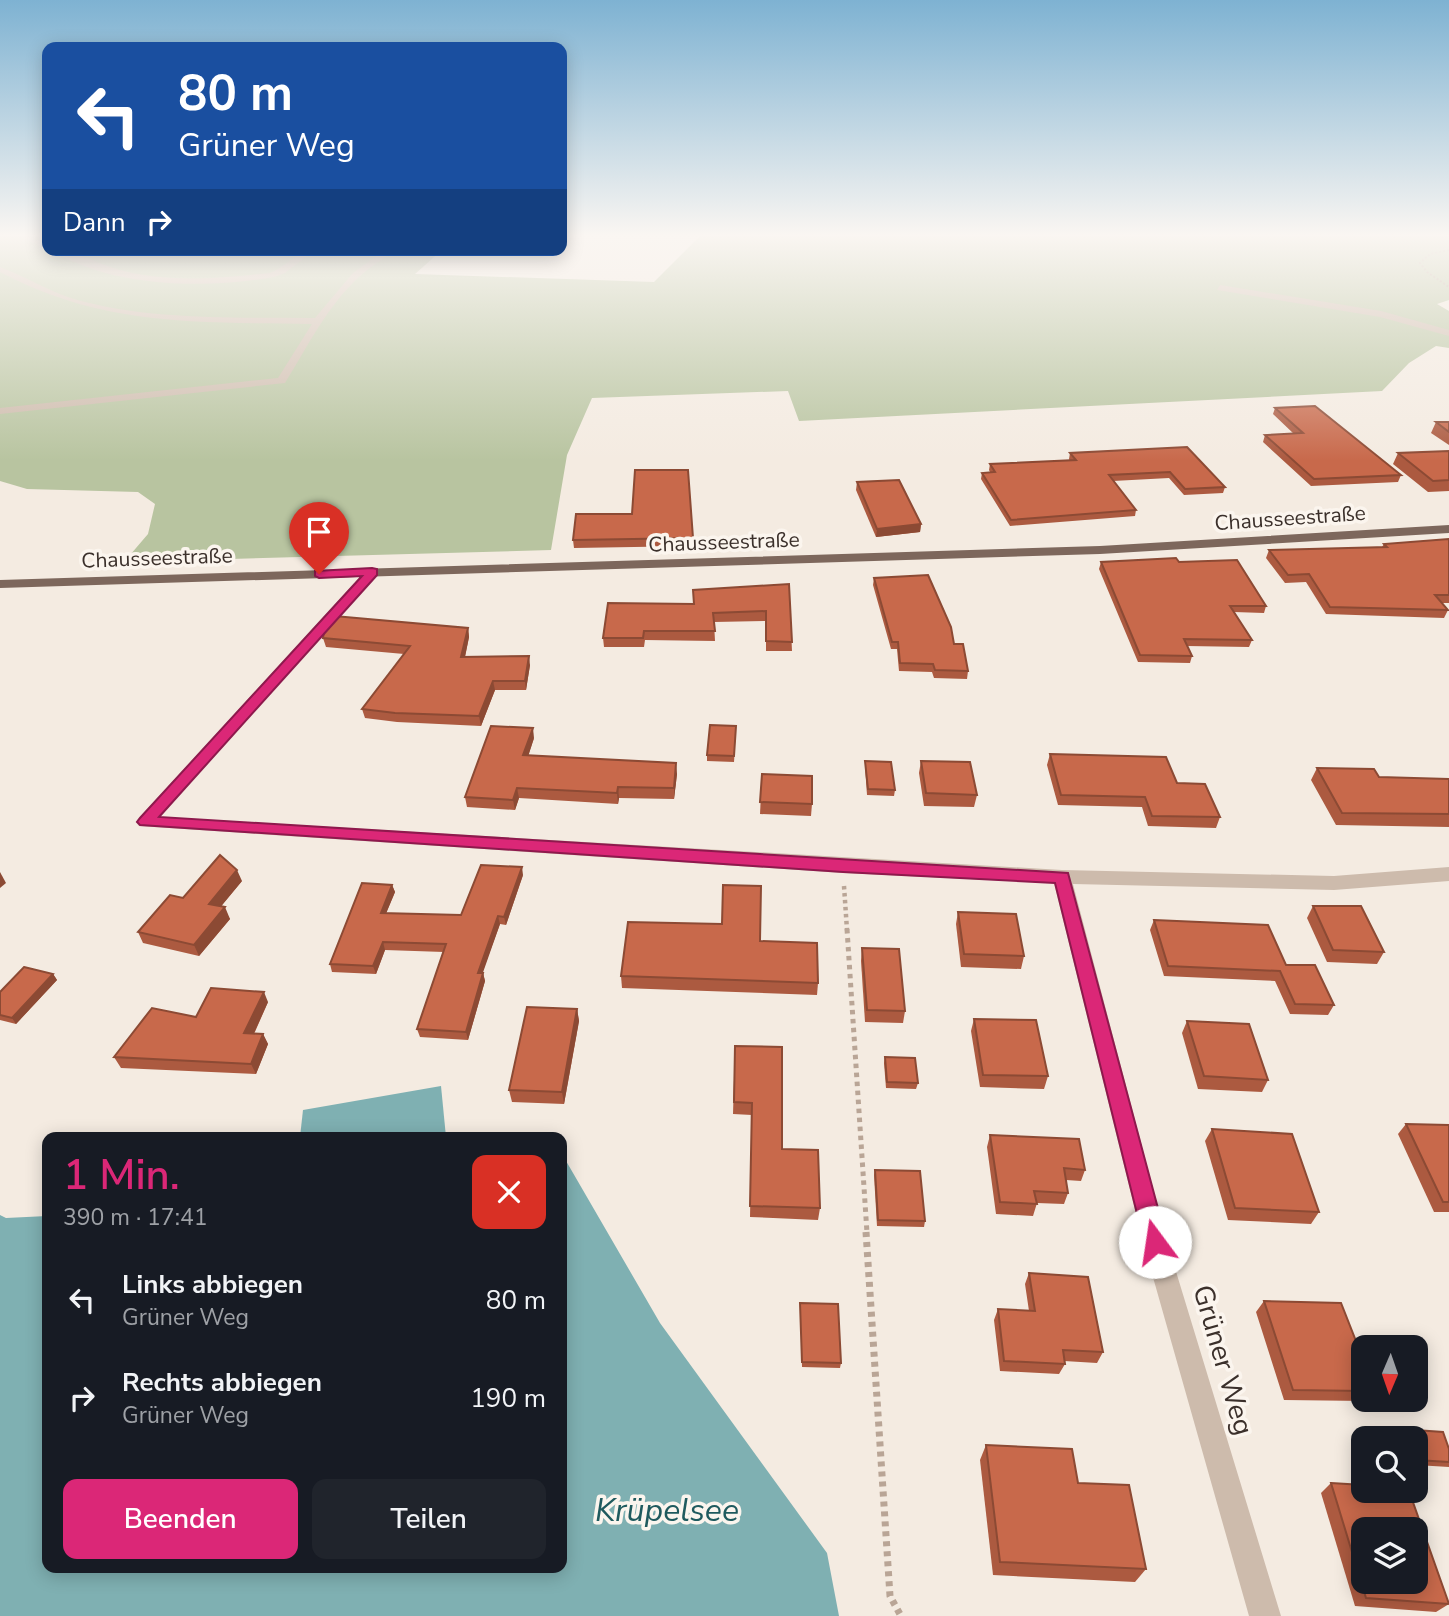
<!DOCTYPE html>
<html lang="de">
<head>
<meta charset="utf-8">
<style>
	:root { --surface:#171b24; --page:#20242c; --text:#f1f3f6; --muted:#9ea1a6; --accent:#db2777 }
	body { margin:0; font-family:"Nunito Sans",sans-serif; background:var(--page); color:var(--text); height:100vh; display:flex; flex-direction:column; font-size:26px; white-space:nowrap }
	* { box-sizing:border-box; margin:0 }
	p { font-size:23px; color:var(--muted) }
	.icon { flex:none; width:38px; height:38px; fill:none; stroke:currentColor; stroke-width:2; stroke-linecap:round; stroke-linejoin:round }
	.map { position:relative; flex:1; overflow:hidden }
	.side { position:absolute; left:42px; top:1132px; width:525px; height:441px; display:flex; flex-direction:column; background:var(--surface); border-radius:14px; box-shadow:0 4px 18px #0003 }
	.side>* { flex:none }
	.hud { position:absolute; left:42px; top:42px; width:525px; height:214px; border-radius:14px; box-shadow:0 4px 18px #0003; background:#1a4fa0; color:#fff; overflow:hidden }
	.needle { width:46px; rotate:182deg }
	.controls { position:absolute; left:1351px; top:1335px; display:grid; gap:14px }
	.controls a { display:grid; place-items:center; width:77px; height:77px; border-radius:14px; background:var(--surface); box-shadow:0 4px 18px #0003; font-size:35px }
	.pin { position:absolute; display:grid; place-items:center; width:60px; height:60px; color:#fff; margin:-72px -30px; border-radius:50% 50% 50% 0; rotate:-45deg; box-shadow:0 0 7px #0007 }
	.pin .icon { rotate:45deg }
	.me { position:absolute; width:77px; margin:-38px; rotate:346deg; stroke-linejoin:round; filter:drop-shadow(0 0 5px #0008) }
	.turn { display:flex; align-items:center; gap:24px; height:147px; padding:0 21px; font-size:32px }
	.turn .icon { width:91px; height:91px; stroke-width:2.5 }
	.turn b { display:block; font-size:49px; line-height:60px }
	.then { display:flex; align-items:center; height:66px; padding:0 21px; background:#0003; gap:14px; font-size:26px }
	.round { display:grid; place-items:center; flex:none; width:74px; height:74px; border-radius:14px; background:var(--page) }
	.headline { display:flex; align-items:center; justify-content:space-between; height:119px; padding:0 21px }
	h1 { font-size:42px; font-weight:600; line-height:52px; color:var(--accent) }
	.primary-button { display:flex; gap:14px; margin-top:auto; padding:14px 21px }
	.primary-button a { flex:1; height:80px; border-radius:14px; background:var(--accent); color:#fff; font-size:28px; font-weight:600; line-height:80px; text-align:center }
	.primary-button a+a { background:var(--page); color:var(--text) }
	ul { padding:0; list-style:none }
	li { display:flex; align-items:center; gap:21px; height:98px; padding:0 21px }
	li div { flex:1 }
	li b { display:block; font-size:26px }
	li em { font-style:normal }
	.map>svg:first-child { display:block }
</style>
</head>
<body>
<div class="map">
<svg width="1449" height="1616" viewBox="0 0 1449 1616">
	<rect width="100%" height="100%" fill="#f4ebe1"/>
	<path fill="#b8c4a0" d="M0,234H47V250H442L415,274L654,282L702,234H1449V300L1437,304L1449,311V348L1436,346L1409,363L1382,391L799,421L788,391L592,398L567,455L551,550L124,562L148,534L155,504L138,492L27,489L0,481Z"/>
	<g fill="#7fb0b2">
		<path d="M441,1086L446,1137H300L303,1110Z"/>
		<path d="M562,1154L660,1323L827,1553L839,1616H0V1215L6,1218L47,1216V1568H562Z"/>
	</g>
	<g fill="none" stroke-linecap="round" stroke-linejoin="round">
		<path stroke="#b9a596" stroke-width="2" stroke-dasharray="2 2" stroke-linecap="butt" d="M1449,250L1430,254L1420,263L1427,272L1449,287"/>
		<path stroke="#b9a596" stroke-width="4.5" stroke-dasharray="3.5 3.5" stroke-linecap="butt" d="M844,886L847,930"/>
		<path stroke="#b9a596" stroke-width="5" stroke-dasharray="4.5 4.5" stroke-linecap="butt" d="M847,929L867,1233"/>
		<path stroke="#b9a596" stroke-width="7" stroke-dasharray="5 5" stroke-linecap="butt" d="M866,1232L890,1596L901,1616"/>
		<g fill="#cdbbac" fill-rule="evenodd">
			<path d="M14,234H25L47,244V249Z"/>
			<path d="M52,250C76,250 101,266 124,271C173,283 221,278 270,273C286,267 298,250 315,250L285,273L274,277C208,289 110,288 52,250Z"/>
			<path d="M385,250H395C384,259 371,266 360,276C327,306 308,346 285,383L0,414V408L278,378L312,324C199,322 103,327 0,272V267C25,276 48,291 74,299C152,321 235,317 315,318L353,273Z"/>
			<path d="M1220,285L1381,311L1449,330V336L1380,317L1217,290Z"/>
			<path d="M372,568L379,572L377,575L160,817L1062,870L1334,876L1449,867V881L1334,890L1073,884L1167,1242L1281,1616H1249L1143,1242L1054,883L843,873L139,826L136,822L139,818L367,569Z"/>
		</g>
		<path fill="#7d675c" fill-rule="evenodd" d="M1449,525V533L1100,554L0,588V580L1100,546Z"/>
	</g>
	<g fill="#ac5a40">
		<path d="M1275,408L1401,475L1398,482L1311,486L1263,442L1265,435L1294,434L1273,414Z"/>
		<path d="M1436,422H1449V445L1431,433Z"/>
		<path d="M1187,447L1225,487L1223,493L1184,495L1169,478L1113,481L1136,510L1135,516L1010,526L981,479L982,473L990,472L989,470L990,464L1070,461L1069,459L1070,453Z"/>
		<path d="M1449,451V491L1428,492L1393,464L1398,453Z"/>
		<path d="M857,482L921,524L920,532L876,537L856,490Z"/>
		<path d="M693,538L694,546L574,548L573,540Z"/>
		<path d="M1449,539V603H1442L1448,610L1444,618L1326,614L1306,582L1285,583L1266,558L1269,550L1382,547L1384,544Z"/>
		<path d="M1101,562H1179L1266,606L1264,613L1234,612L1252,640L1249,647L1187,646L1192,656L1190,663L1138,662L1099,569Z"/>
		<path d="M874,578L954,644L968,671L967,679L934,678L932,672L899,671L897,649H891L873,585Z"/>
		<path d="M789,584L792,651H766V621L714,622L715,641L645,640L644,647H604L603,638L694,604Z"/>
		<path d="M468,628L469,637L465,657L530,665L526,690H495L481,726L397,722L365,718L362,709L404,654L326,647L323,638Z"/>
		<path d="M736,726L734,762L707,761V755Z"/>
		<path d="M534,738L528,756L677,774L674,799L619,798L618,804L519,798L515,810L467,807L465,797Z"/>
		<path d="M1050,754L1177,783L1220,817L1216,828L1148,826L1142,807L1058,805L1047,765Z"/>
		<path d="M865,761L895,790L894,796L867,795L865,767Z"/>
		<path d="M921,761L977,795L974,807L924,806L919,773Z"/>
		<path d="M1317,768L1379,777L1449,779V827L1336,825L1311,780Z"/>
		<path d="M762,774L812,804L811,816L760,814Z"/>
		<path d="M523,875L506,925L500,924L482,973H483L485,981L468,1040L420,1037L417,1029L444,952L385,950L376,974L332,972L330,964L392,885L395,892L386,913L461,915Z"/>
		<path d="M242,881L221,906L230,919L199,956L143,943L138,932L183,898Z"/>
		<path d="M1313,906L1384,952L1377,964L1327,962L1307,918Z"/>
		<path d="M958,912L1024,956L1021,969L961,967L956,924Z"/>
		<path d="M1154,920L1286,965L1334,1005L1328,1015L1290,1014L1275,981L1164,976L1150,930Z"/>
		<path d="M862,948L905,1011L903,1023L865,1022L861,961Z"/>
		<path d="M53,974L57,980L16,1024L0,1020V992Z"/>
		<path d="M621,976L818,983L817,995L622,988Z"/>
		<path d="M268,1002L254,1034H263L268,1044L256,1074L121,1068L114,1057L196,1017Z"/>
		<path d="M577,1009L579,1021L564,1104L512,1102L509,1090Z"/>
		<path d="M974,1019L1048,1076L1044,1089L980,1087L971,1031Z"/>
		<path d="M1187,1021L1268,1080L1262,1092L1198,1089L1182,1033Z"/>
		<path d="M735,1046L782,1149L820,1208L818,1220L750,1217L752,1115L733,1114Z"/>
		<path d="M885,1057L918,1083L916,1089L886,1088L884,1063Z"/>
		<path d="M1406,1124L1449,1125V1212H1434L1398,1134Z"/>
		<path d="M1212,1129L1319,1212L1311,1224L1228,1220L1205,1141Z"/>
		<path d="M990,1135L1085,1170L1081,1181L1066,1180L1068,1193L1064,1204L1037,1203L1033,1216L996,1214L987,1147Z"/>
		<path d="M875,1170L925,1221L924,1227L877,1226L874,1175Z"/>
		<path d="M1029,1273L1103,1352L1097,1363L1064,1361L1065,1364L1059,1374L1000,1371L994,1320L998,1309L1029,1311L1025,1284Z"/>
		<path d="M1264,1301L1363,1359V1400H1367L1366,1401L1284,1400L1256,1312Z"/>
		<path d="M800,1303L841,1363L840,1368L802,1367Z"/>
		<path d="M1372,1427L1443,1432L1449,1449V1467L1416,1465V1438H1369L1367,1432Z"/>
		<path d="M986,1445L1078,1483L1146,1569L1135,1582L993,1575L980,1460Z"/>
		<path d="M1331,1483L1449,1604L1436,1612L1355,1606L1321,1493Z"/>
	</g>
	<g fill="#8c4a34">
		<path d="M921,524L920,532L876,537L877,529Z"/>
		<path d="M468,628L469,637L463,666L461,657Z"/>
		<path d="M529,656L530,665L526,690L525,681Z"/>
		<path d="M493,681L495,690L481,726L479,716Z"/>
		<path d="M533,728L534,738L525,766L523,755Z"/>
		<path d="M676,763L677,774L674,799V788Z"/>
		<path d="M618,787L619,798L618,804L617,793Z"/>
		<path d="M517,788L519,798L515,810L513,800Z"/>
		<path d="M522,867L523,875L506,925L504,917Z"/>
		<path d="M237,870L242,881L214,915L209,904Z"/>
		<path d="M0,872L6,883L0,888Z"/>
		<path d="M392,885L395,892L383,921L381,913Z"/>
		<path d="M225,907L230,919L199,956L194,945Z"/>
		<path d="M498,916L500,924L480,981L478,973Z"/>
		<path d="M383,942L385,950L376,974L373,966Z"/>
		<path d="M483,973L485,981L468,1040L466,1032Z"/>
		<path d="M53,974L57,980L16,1024L12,1018Z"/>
		<path d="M264,992L268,1002L249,1044L244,1033Z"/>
		<path d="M577,1009L579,1021L564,1104L562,1092Z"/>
		<path d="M263,1034L268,1044L256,1074L251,1064Z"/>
	</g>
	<g fill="#c8694b" stroke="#8c4a34" stroke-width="2" fill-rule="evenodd">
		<path d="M1315,406L1401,475L1314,479L1265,435L1303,433L1275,408Z"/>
		<path d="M1436,422H1449V432Z"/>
		<path d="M1187,447L1225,487L1185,489L1170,472L1109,475L1136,510L1011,520L982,473L995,472L990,464L1076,460L1070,453Z"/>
		<path d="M1449,451V480L1433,481L1398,453Z"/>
		<path d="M635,470H688L693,538L573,540L576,514H632Z"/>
		<path d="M899,480L921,524L877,529L857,482Z"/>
		<path d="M1449,539V595H1435L1448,610L1330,607L1309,574L1288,575L1269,550L1387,547L1384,544Z"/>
		<path d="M1176,558L1179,562L1237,560L1266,606H1230L1252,640L1184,639L1192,656L1140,655L1101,562Z"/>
		<path d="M928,575L951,627L954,644H963L968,671L935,670L933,664L900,663L898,642H892L874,578Z"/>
		<path d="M789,584L792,642L766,641V611L713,613L715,631H644L643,638H603L608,603L694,604L693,590Z"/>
		<path d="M334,616L468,628L461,657L529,656L525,681H493L479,716L395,713L362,709L410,646L323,638L325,626Z"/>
		<path d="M710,725L736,726L734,756L707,755Z"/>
		<path d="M491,726L533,728L523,755L676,763L674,788L618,787L617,793L517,788L513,800L465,797Z"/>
		<path d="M1050,754L1166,757L1177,783L1205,784L1220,817L1152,816L1145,797L1061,795Z"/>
		<path d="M865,761L891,762L895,790L868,789Z"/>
		<path d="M921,761L970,762L977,795L926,793Z"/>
		<path d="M1317,768L1374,769L1379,777L1449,779V814L1342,813Z"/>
		<path d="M762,774L812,776V804L760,802Z"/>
		<path d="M220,855L237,870L209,904L225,907L194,945L138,932L170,895L183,898Z"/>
		<path d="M481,865L522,867L504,917L498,916L478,973H483L466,1032L417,1029L446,944L383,942L373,966L330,964L362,883L392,885L381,913L461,915Z"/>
		<path d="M723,885L761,886L760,941L817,943L818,983L621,976L628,922L722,924Z"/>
		<path d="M1313,906H1361L1384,952L1333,950Z"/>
		<path d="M958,912L1016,914L1024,956L964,954Z"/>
		<path d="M1154,920L1268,925L1286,965H1315L1334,1005L1295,1004L1280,971L1168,966Z"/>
		<path d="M862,948L899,949L905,1011L867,1010Z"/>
		<path d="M24,967L53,974L12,1018L0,1015V992Z"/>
		<path d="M211,988L264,992L244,1033L263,1034L251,1064L114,1057L152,1008L196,1017Z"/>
		<path d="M527,1007L577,1009L562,1092L509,1090Z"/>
		<path d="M974,1019L1036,1020L1048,1076L983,1075Z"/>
		<path d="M1187,1021L1249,1024L1268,1080L1204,1076Z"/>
		<path d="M735,1046L782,1047V1149L818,1150L820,1208L750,1206L752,1103L734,1102Z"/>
		<path d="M885,1057L915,1058L918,1083L887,1082Z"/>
		<path d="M1406,1124L1449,1125V1202H1443Z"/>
		<path d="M1212,1129L1292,1134L1319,1212L1235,1208Z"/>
		<path d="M990,1135L1079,1139L1085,1170L1064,1168L1068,1193L1034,1191L1037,1204L1000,1202Z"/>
		<path d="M875,1170L920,1171L925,1221L878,1220Z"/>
		<path d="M1029,1273L1088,1277L1103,1352L1063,1350L1065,1364L1004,1361L998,1309L1035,1311Z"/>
		<path d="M1264,1301L1341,1303L1363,1359V1391L1293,1390Z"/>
		<path d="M800,1303L838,1304L841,1363L802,1362Z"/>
		<path d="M1372,1427L1443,1432L1449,1449V1462L1416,1460V1438H1376Z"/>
		<path d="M986,1445L1072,1449L1078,1483L1129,1485L1146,1569L1000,1562Z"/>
		<path d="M1331,1483L1363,1485V1491H1409L1449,1604L1366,1598ZM1363,1530H1416V1582H1363Z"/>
	</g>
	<linearGradient id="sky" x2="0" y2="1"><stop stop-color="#7eb2d2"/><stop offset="0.51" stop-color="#faf6f2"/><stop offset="1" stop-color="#faf6f2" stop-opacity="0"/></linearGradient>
	<rect width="1449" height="461" fill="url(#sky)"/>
	<path fill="#db2777" stroke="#8e194d" stroke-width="2" d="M372,568L377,569V575L159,817L1068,873L1167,1242L1163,1250L1155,1253L1147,1250L1144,1242L1055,883L843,872L140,825L137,822L140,818L362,576L319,578L315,576V571Z"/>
	<g text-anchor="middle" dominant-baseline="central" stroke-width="7" stroke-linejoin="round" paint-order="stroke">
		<g font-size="21" fill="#3b302b" stroke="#fbf5ee">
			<text transform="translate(1290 518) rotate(-4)">Chausseestraße</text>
			<text transform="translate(724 542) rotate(-2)">Chausseestraße</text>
			<text transform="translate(157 558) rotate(-2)">Chausseestraße</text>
		</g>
		<g font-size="28" fill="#3b302b" stroke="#fbf5ee">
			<text transform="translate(1223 1360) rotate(74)">Grüner Weg</text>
		</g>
		<g font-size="32" font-style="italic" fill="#1f5a5e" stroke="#fbf5ee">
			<text x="667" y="1510">Krüpelsee</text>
		</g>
	</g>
</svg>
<div class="controls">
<a><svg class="needle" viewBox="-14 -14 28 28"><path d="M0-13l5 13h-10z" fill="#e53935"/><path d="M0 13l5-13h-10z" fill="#9ea1a6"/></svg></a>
<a><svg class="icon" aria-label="search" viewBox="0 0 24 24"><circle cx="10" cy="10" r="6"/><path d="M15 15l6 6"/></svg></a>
<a><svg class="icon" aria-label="layers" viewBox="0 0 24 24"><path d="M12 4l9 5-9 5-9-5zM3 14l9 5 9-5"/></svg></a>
</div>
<div class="pin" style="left:319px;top:574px;background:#d93025"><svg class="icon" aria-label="arrive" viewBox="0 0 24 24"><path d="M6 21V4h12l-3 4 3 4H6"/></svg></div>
<svg class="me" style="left:1155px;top:1242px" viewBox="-20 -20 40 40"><circle r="19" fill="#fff"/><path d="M0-13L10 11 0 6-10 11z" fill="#db2777"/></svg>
<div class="hud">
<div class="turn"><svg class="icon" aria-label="left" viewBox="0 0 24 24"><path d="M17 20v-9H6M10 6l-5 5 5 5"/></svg><div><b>80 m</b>Grüner Weg</div></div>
<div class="then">Dann<svg class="icon" aria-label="right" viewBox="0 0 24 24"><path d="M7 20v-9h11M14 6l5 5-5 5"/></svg></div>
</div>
<section class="side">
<div class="headline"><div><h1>1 Min.</h1><p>390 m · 17:41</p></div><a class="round" style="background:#d93025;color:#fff"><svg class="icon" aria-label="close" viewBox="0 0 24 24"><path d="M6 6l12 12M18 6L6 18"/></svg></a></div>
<ul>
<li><svg class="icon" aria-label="left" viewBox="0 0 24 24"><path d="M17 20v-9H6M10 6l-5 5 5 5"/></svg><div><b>Links abbiegen</b><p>Grüner Weg</p></div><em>80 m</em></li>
<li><svg class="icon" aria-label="right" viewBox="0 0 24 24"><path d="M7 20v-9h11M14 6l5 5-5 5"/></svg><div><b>Rechts abbiegen</b><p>Grüner Weg</p></div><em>190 m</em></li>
</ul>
<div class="primary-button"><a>Beenden</a><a>Teilen</a></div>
</section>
</div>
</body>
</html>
